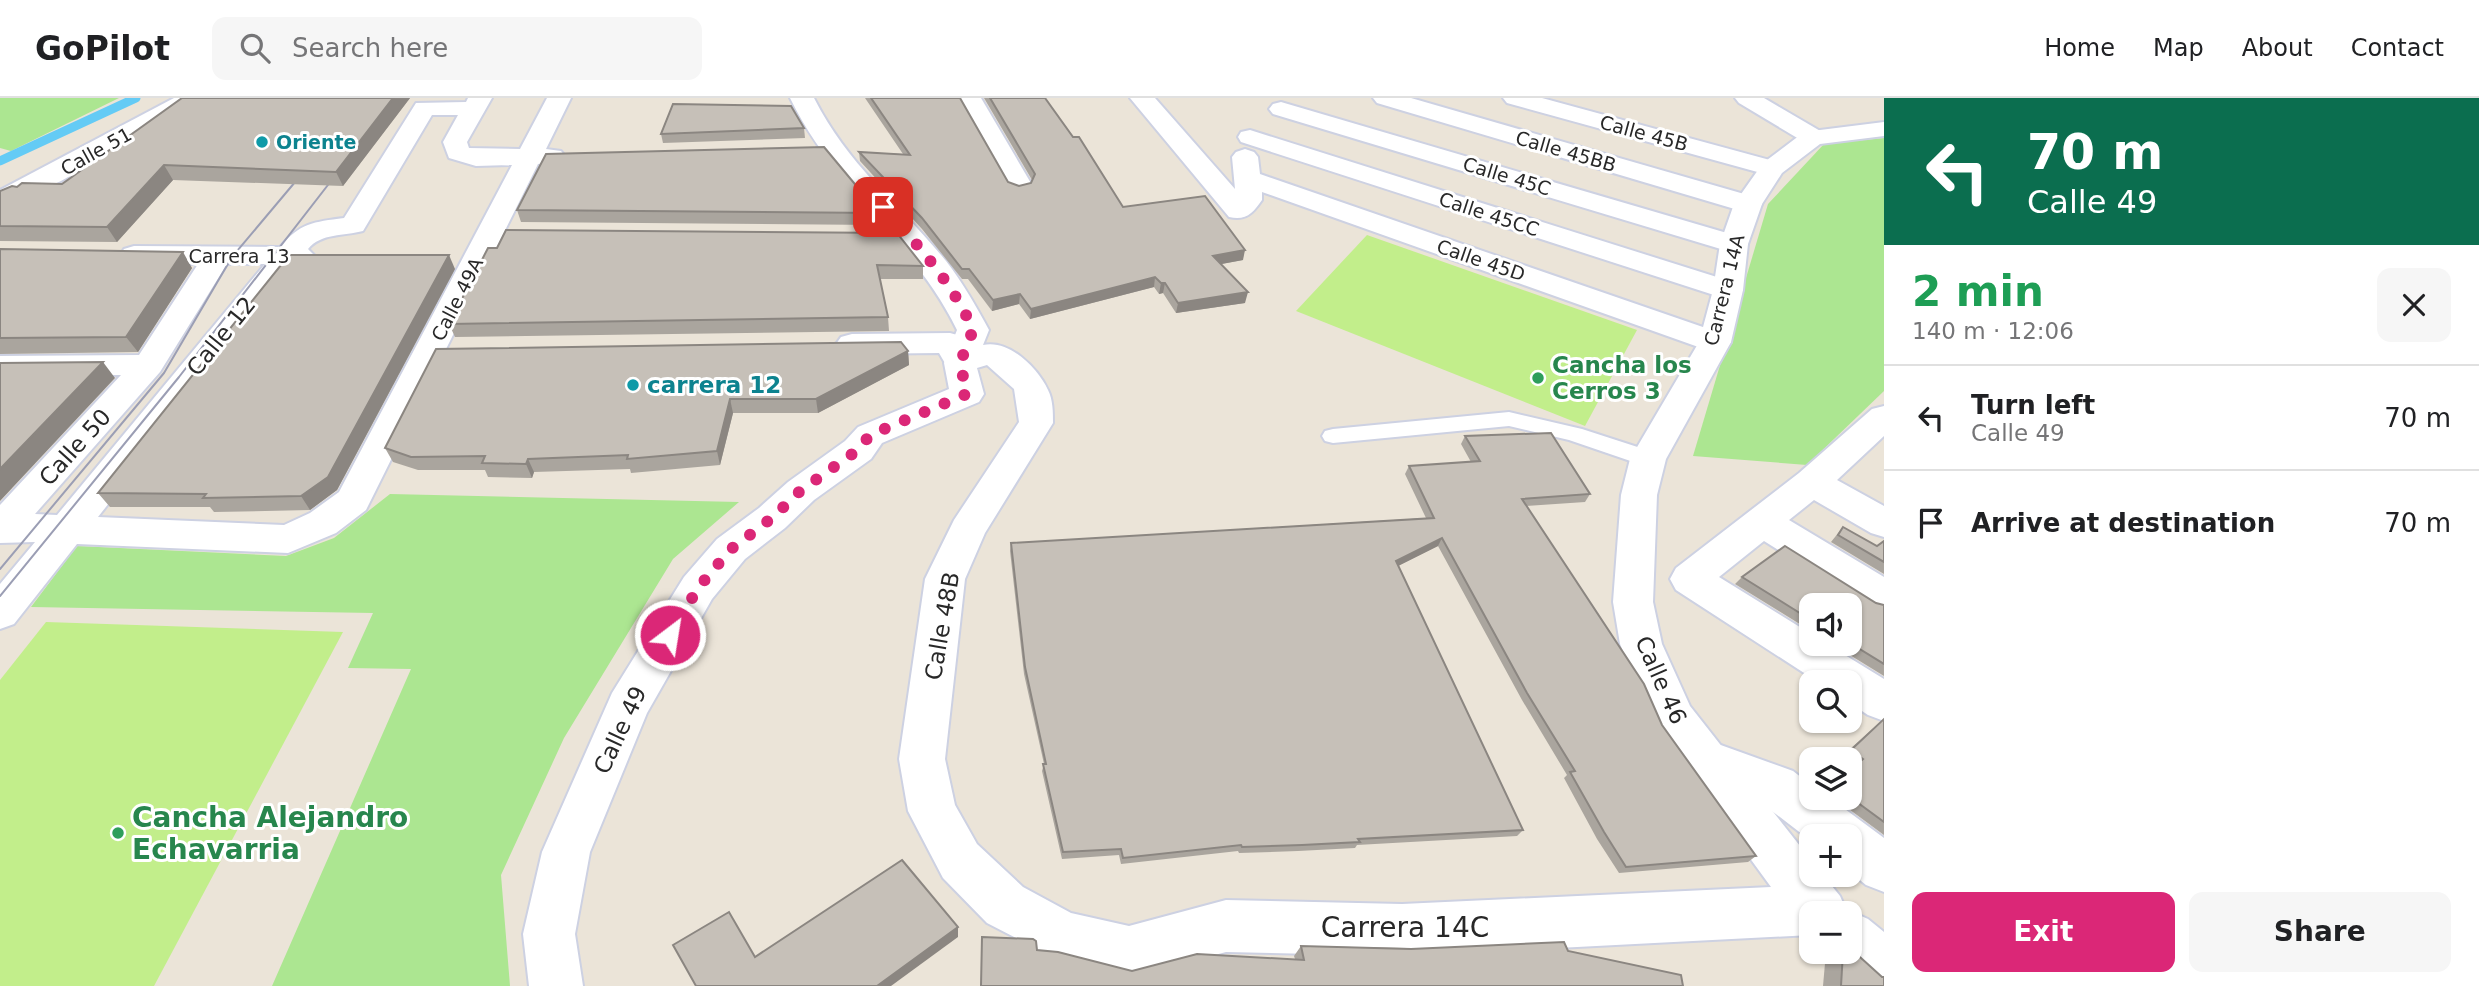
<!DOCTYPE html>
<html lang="en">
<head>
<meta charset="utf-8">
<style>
	:root { --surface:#fff; --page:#f6f6f6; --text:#202124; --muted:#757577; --line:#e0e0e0; --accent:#db2777 }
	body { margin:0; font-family:"DejaVu Sans",sans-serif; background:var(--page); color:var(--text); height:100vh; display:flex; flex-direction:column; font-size:26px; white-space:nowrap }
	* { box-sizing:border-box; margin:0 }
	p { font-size:23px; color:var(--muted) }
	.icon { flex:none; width:38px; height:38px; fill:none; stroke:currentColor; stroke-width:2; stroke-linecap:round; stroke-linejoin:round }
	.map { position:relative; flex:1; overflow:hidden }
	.details { display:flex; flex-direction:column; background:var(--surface); width:595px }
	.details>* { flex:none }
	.banner { background:#0b6e4f; color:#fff; overflow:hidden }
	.controls { position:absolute; left:1799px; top:495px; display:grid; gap:14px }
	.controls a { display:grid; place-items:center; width:63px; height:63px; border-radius:14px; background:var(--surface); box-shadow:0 2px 5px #0004; font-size:35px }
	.pin { position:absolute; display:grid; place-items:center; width:60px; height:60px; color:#fff; margin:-30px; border-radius:14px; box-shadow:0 4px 10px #0006 }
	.me { position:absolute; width:77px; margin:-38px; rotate:31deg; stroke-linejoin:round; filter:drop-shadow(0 0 5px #0008) }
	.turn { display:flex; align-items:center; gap:24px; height:147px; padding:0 28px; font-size:32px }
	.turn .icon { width:91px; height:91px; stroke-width:2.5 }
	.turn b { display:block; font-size:49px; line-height:60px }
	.round { display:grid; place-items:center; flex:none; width:74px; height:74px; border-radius:14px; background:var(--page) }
	.headline { display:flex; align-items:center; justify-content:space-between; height:119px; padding:0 28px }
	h1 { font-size:42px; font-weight:700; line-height:52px; color:#1e9e55 }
	.primary-button { display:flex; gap:14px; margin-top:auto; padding:14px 28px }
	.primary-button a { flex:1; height:80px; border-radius:14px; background:var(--accent); color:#fff; font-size:28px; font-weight:700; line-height:80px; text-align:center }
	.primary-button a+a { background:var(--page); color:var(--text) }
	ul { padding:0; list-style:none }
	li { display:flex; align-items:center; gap:21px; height:105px; padding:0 28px; border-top:2px solid var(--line) }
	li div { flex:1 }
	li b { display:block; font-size:26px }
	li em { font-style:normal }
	header { display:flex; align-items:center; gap:42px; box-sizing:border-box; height:98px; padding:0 35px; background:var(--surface); border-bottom:2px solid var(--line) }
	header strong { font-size:33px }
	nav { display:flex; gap:38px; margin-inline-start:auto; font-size:24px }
	.search { width:490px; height:63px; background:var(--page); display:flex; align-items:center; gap:18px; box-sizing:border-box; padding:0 24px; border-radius:14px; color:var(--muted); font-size:26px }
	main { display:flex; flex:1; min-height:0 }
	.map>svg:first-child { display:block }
</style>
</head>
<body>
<header>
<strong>GoPilot</strong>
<div class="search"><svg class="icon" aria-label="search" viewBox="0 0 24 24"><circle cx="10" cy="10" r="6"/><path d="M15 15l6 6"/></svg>Search here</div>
<nav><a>Home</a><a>Map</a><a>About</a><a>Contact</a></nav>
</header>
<main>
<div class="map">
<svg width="1884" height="888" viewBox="0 0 1884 888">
	<rect width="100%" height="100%" fill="#ebe4d8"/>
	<g fill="#ace691">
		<path d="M0,0H119L11,53L0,50Z"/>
		<path d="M1884,40V293L1807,367L1693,358L1768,106L1824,46Z"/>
		<path d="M390,396L739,404L673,461L564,640L501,777L510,888H272L411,571L348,570L373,515L31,509L77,448L286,458L334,440Z"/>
	</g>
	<g fill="#c2ee8b">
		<path d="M1367,137L1637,232L1585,328L1296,213Z"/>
		<path d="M46,524L343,534L154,888H0V582Z"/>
	</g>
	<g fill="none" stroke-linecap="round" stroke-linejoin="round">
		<path stroke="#64cbf5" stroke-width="9" d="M0,63L136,0"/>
		<defs>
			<path id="lane" d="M1509,314L1582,331L1656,355L1659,361L1656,367L1648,369L1569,342L1509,328L1333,345L1325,343L1322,338L1325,333L1333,331Z"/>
			<g id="street">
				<path d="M174,0H203L199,5L61,83L0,110V92Z"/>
				<path d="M468,0H492L467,44L469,50L520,51L547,0H571L546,51L561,53L565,58L561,63L538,66L366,412L336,435L288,455L77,446L14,526L0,531V486L35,444L0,445V407L121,277L0,278V258L139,257L198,166H134L124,163L120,157L124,151L134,148L280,149C300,125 313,124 344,120L416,5L466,4ZM432,17H458L443,44L449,60L476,68L512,67L339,394L310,415L284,427L98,419L296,167L311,164L315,158L308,151C321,135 344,138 363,133ZM227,166H265L57,417L35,416L160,274Z"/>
				<path d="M957,0H981L1032,87L1028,93L1019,95L1010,93Z"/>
				<path d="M1130,0H1155L1235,91L1232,59L1236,54L1245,51L1254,54L1258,59L1260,76L1726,237L1731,244L1726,251L1715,254L1704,251L1262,94V102C1253,115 1246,123 1229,119Z"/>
				<path d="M1373,0H1411L1758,100L1762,106L1758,112L1748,114L1738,112L1377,5Z"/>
				<path d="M1503,0H1542L1781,65L1785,70L1781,75L1772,78L1507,5Z"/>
				<path d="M1735,0H1764L1822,34L1825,39L1822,44L1813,46L1804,44L1739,5Z"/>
				<path d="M1281,4L1744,140L1748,146L1744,152L1734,155L1724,152L1273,16L1269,11L1273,6Z"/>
				<path d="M1250,32L1739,186L1743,192L1739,198L1728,201L1717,198L1241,44L1238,39L1241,34Z"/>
				<path d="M950,235L961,238L976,265L971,272L960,275L949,272L939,255L852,256L841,253L836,246L841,239L852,236Z"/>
				<path d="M1884,308V338L1837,382L1884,408V439L1871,435L1814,402L1789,422L1884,479V515L1870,510L1764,443L1719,479L1811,536V546H1827L1884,581V623L1868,617L1850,605V584H1818L1676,492L1670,481L1676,470L1799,375L1872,311Z"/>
				<path d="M1704,641L1793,673L1811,687V700H1830L1884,740V794L1866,787L1850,774V738H1811V743L1759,703L1688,675L1681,661L1688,647Z"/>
			</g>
			<path id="secondary" d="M790,0H814C849,69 899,105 946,163C963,185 976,208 989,232L983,247C1009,241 1038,270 1048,292C1053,302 1053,314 1053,325L985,435L965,481L945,661L955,707L977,746L1023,789L1071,815L1129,828L1226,802L1402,806L1771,789L1657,633L1620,546L1613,504L1621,397L1630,361L1699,244L1713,192L1720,146L1734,106L1763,65L1804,34L1884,24V38L1820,46L1782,75L1762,106L1748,146L1743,192L1731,244L1666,361L1657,397L1653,504L1662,546L1690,608L1811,762V777H1823L1840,798L1847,814L1850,813L1868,821L1884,834V888L1865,887L1832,857L1830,854H1850V816H1811V837L1402,858L1226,854L1129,880L1064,865L987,825L943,780L908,713L899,661L925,481L954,422L1019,324L1014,291L987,267L977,270L984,296L979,304L882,345L871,361L814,402L785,430L745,461L712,501L647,615L590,754L575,836L583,888H529L523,836L542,754L612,595L684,479L717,441L759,410L788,384L845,343L858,329L949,291L944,265L957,232C913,142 834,91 790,0Z"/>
		</defs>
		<use href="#lane" stroke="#cdd1e2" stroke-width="4"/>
		<use href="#street" stroke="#cdd1e2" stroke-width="4"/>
		<use href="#secondary" stroke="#cdd1e2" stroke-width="4"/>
		<use href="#lane" fill="#fff" fill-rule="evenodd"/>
		<use href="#street" fill="#fff" fill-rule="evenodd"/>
		<use href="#secondary" fill="#fff" fill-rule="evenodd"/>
		<g stroke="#9b9eb4" stroke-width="2">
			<path d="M0,471L164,275L232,159L306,71"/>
			<path d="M0,498L179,279L338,74"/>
		</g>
	</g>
	<g fill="#aaa59e">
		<path d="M182,0H410L343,88L173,82L117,144L0,143V93L17,89L62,86Z"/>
		<path d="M865,0H960L1008,84L1019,88L1031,85L1032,82L984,0H1045L1123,109L1243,162L1221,166L1245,205L1176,215L1163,195L1159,196L1154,189L1030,221L1019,206L992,213L968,181H962L922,131L860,63L859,54L903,56Z"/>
		<path d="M804,30L805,40L663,45L661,36Z"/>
		<path d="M517,112L879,115V127L521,124Z"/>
		<path d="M488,150L923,168V181H880L888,219L889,233L455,239L449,226Z"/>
		<path d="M0,151L192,170L138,254L0,256Z"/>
		<path d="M455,171L337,392L310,412L214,414L210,409H110L98,395Z"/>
		<path d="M908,253L909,267L818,315H733L720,367L631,375L630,371L534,374L532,380L488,379L485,372H418L393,364L385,350Z"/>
		<path d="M1465,338L1590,396L1585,404L1526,408L1662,627L1756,758L1748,764L1619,775L1597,741L1564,680L1567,677L1522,602L1438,448L1398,468L1523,732L1517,738L1357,747L1355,750L1298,753L1239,755L1238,753L1121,766L1119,757L1062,761L1042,673L1044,666L1024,576L1010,453L1011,445L1426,420L1405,376L1409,368L1471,364L1461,346Z"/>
		<path d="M1843,429L1877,448L1884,443V476L1831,444Z"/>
		<path d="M1742,479L1884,507V578L1832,546H1850V508H1811V533L1735,486Z"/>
		<path d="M1884,621V737L1834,700H1850V671L1854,667L1850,664V662H1846L1842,658Z"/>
		<path d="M982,839L1132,873L1295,861L1294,858L1301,848L1568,853L1683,888H981Z"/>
		<path d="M1826,854H1850L1882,879L1884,888H1823Z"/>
	</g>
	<g fill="#8b8681">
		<path d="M393,0H410L343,88L336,74Z"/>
		<path d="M164,67L173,82L117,144L107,129Z"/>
		<path d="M1245,152L1243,162L1211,168L1213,158Z"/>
		<path d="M183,154L192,170L138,254L126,239Z"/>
		<path d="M449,157L455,171L337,392L310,412L301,398Z"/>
		<path d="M1155,179L1154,189L1030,221L1031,211Z"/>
		<path d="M1161,185H1165L1163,195L1159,196Z"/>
		<path d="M1248,194L1245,205L1176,215L1178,205Z"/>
		<path d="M1020,196L1019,206L992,213L993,202Z"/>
		<path d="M908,253L909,267L818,315L816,301Z"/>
		<path d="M103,264L115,280L0,403V371Z"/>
		<path d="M730,301L733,315L720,367L717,353Z"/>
		<path d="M528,361L534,374L532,380L526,366Z"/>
		<path d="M1442,440L1438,448L1392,471L1396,463Z"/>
		<path d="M958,829V839L891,888H877Z"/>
	</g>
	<g fill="#c6c0b8" stroke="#8b8681" stroke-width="2">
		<path d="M182,0H393L336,74L164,67L107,129L0,128V93L12,88L17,89L22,85L62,86Z"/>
		<path d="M871,0H960L1008,84L1019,88L1031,85L1035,76L990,0H1045L1073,39H1079L1123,109L1205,98L1245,152L1213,158L1248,194L1178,205L1165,185H1161L1155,179L1031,211L1020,196L993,202L969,171H962L922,120L859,54L910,57Z"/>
		<path d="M673,6L791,8L804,30L661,36Z"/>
		<path d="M824,49L879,115L517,112L546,56Z"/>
		<path d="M506,132L897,135L923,168L877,167L888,219L449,226L488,150H497Z"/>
		<path d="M0,151L183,154L126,239L0,240Z"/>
		<path d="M289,157H449L328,379L301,398L203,400L206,396L98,395Z"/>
		<path d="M901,244L908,253L816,301H730L717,353L627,361L628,357L528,361L526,366L482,365L485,358L411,359L385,350L436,251Z"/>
		<path d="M103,264L0,371V265Z"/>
		<path d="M1551,335L1590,396L1522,401L1644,586L1662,627L1756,758L1626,769L1604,734L1570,674L1575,673L1527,595L1442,440L1396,463L1523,732L1358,741L1360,744L1302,747L1242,749L1241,747L1123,760L1121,751L1063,754L1043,666H1046L1025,569L1011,445L1434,420L1409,368L1480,363L1465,338Z"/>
		<path d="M1843,429L1877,448L1884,443V464L1838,437Z"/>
		<path d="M1785,448L1876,505L1884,507V566L1850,545V508H1811V522L1742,479Z"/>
		<path d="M1884,621V724L1850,699V673L1863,661L1851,652Z"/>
		<path d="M902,762L958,829L877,888H696L673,847L729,814L755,859Z"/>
		<path d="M1850,834L1857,841H1850Z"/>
		<path d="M982,839L1033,841L1036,843L1037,852L1058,854L1132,873L1197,856L1304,862L1301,848L1411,851L1564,844L1568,853L1681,877L1683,888H981Z"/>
		<path d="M1850,850L1882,879H1884V888H1841L1843,854H1850Z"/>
	</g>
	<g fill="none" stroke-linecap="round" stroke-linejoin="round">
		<path stroke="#db2777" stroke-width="12" stroke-dasharray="0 21.6" d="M670,537L698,490L731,451L772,420L800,393L858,352L870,337L967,296L960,265L973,232C953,185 917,146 883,109"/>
	</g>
	<g fill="#0f9aa8" stroke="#fff" stroke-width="2.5">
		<circle cx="262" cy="44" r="7"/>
		<circle cx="633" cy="287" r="7"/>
	</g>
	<g fill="#2e9e5b" stroke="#fff" stroke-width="2.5">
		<circle cx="1538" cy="280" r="7"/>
		<circle cx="118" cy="735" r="7"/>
	</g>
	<g text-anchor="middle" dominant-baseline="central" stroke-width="6" stroke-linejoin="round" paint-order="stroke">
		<g font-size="19" fill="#282828" stroke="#fff">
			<text transform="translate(1644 35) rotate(15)">Calle 45B</text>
			<text transform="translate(96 53) rotate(-29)">Calle 51</text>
			<text transform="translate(1566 53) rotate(16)">Calle 45BB</text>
			<text transform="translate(1507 78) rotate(17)">Calle 45C</text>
			<text transform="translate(1489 116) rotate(18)">Calle 45CC</text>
			<text x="239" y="158">Carrera 13</text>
			<text transform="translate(1481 162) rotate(19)">Calle 45D</text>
			<text transform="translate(1724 192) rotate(-76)">Carrera 14A</text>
			<text transform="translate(457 201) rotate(-63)">Calle 49A</text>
		</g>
		<g font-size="19" font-weight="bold" fill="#0d838f" stroke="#fff" text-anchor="start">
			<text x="276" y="44">Oriente</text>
		</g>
		<g font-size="23" fill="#282828" stroke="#fff">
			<text transform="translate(221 238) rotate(-51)">Calle 12</text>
			<text transform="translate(75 349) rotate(-48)">Calle 50</text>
			<text transform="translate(942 528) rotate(-80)">Calle 48B</text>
			<text transform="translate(1661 582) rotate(66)">Calle 46</text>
			<text transform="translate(620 632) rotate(-65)">Calle 49</text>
		</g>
		<g font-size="23" font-weight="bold" fill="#27864d" stroke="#fff" text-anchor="start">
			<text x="1552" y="267">Cancha los<tspan x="1552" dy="26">Cerros 3</tspan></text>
		</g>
		<g font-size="23" font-weight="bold" fill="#0d838f" stroke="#fff" text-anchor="start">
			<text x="647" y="287">carrera 12</text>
		</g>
		<g font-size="28" font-weight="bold" fill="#27864d" stroke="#fff" text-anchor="start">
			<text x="132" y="719">Cancha Alejandro<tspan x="132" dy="32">Echavarria</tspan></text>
		</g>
		<g font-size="28" fill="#282828" stroke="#fff">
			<text x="1405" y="829">Carrera 14C</text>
		</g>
	</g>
</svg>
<div class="controls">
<a><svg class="icon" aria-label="sound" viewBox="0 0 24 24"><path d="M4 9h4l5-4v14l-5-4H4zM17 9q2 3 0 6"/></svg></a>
<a><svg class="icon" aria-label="search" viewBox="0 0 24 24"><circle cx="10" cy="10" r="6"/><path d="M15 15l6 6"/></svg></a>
<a><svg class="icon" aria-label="layers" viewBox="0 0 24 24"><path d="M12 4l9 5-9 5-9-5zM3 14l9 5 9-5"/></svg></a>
<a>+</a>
<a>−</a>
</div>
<div class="pin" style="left:883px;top:109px;background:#d93025"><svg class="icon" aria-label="arrive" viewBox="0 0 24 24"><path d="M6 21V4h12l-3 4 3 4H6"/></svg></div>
<svg class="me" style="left:670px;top:537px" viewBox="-20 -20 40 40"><circle r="17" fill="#db2777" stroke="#fff" stroke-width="3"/><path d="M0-11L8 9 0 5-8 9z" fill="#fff"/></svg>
</div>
<section class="details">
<div class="banner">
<div class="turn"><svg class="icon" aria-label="left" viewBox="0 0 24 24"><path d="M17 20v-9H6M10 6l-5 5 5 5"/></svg><div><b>70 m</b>Calle 49</div></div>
</div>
<div class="headline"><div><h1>2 min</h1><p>140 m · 12:06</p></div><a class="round"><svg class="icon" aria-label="close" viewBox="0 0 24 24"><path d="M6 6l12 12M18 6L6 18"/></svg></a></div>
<ul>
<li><svg class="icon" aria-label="left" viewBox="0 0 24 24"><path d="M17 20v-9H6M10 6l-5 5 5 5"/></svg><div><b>Turn left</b><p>Calle 49</p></div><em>70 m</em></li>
<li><svg class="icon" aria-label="arrive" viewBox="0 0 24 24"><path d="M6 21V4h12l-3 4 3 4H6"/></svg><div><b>Arrive at destination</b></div><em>70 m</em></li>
</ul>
<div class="primary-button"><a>Exit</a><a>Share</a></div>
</section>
</main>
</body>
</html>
